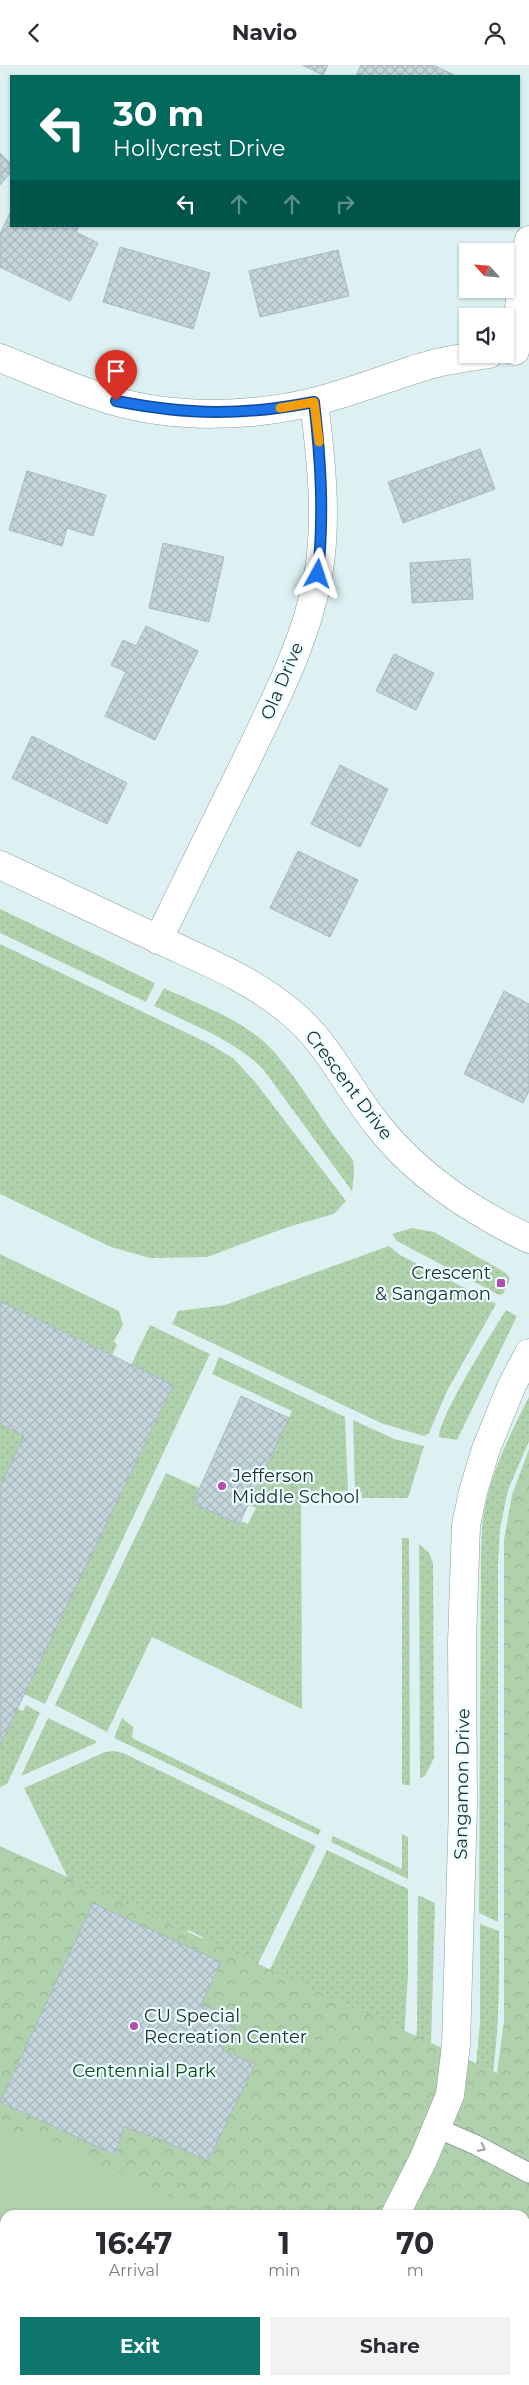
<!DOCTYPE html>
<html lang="en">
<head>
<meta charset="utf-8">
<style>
	:root { --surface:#fff; --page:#f2f2f3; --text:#2b2b33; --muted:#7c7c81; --accent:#0f766e }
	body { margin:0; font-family:Montserrat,sans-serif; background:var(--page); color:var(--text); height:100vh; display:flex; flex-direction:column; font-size:19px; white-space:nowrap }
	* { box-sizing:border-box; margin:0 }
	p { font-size:16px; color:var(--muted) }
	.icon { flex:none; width:28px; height:28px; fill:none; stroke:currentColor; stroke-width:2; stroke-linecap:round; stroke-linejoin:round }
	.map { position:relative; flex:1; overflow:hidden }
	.sheet { position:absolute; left:0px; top:2145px; width:530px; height:175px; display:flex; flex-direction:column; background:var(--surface); border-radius:15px 15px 0 0; box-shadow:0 1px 4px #0004 }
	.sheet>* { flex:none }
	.banner { position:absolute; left:10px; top:10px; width:510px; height:152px; border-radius:0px; box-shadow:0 1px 4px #0004; background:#00695c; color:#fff; overflow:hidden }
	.needle { width:32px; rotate:296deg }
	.fabs { position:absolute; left:459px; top:178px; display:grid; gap:10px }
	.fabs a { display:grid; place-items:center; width:55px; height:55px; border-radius:0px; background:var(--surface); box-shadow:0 1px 4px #0004; font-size:25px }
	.pin { position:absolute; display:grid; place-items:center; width:42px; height:42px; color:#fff; margin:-51px -21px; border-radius:50% 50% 50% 0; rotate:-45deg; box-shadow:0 0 5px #0007 }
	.pin .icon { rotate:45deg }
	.me { position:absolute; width:55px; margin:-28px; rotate:5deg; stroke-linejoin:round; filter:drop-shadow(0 0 4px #0008) }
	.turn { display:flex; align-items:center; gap:18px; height:105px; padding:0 20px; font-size:22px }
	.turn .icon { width:65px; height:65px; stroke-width:2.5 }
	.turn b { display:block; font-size:35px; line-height:42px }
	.lanes { display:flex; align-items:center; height:48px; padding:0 20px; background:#0003; justify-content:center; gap:25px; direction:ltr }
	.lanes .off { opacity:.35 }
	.eta { display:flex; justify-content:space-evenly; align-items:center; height:85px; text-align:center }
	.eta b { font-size:30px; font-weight:700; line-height:35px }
	.action { display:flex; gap:10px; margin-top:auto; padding:10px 20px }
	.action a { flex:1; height:58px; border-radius:0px; background:var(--accent); color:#fff; font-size:20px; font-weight:700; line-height:58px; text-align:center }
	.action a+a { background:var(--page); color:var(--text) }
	header { display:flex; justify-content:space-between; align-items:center; height:65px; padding:0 20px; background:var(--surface); font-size:22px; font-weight:700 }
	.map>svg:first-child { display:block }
</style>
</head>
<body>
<header><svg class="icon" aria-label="back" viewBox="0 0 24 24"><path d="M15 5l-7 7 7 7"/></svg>Navio<svg class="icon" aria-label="person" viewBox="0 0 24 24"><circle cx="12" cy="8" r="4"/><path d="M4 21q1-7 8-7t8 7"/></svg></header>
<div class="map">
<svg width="529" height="2320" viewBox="0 0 529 2320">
	<defs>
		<pattern id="grass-dots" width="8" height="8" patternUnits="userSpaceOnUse" patternTransform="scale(1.25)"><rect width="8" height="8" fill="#afd2ad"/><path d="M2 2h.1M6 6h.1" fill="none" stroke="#97b595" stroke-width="1.8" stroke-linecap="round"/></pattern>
		<pattern id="park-crowns" width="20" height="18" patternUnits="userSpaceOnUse" patternTransform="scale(1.25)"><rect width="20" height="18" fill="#afd2ad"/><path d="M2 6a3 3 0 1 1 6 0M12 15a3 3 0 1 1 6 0" fill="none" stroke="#97b595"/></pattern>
		<pattern id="building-cross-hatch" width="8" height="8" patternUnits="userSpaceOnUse" patternTransform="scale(1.25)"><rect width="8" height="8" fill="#c4d5dc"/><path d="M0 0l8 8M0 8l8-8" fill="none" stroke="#a8b7bd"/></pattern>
	</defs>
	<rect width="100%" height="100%" fill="#ddf1f2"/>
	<g fill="url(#grass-dots)">
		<path d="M0,844L155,918L146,937L0,868Z"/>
		<path d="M0,879L206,977L233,993L256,1018L346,1136L334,1149L288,1162L207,1192L150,1193L111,1182L0,1129Z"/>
		<path d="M164,923C202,941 248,956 276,989C304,1022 325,1062 353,1095L354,1107L352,1126L263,1004C233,974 192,960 154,941Z"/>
		<path d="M412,1163L434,1167L506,1208L510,1214L503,1229L499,1230L397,1176L392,1169Z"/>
		<path d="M389,1181L400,1190L496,1239L447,1326L429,1368L424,1371L381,1358L172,1259L178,1246L225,1240Z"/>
		<path d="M0,1189L119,1246L123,1260L114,1276L117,1280L112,1290L0,1236Z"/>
		<path d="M506,1245L517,1251L457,1375L439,1372C438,1354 493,1266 506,1245Z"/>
		<path d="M150,1260L210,1289L45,1639L24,1629L173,1321L131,1300Z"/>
		<path d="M219,1292L345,1352L348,1426L337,1427V1433H301L302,1644L152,1572L107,1667L55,1640L166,1408L199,1423L193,1438L239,1459L241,1456L248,1459L256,1443L249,1440L292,1346L212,1309Z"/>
		<path d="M529,1332V1376L508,1425L500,1464L498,1497V1857L479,1848L481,1487C482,1474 481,1461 484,1448C491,1407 510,1369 529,1332Z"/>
		<path d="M353,1355L394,1374L424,1381L408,1433H362V1427H355Z"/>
		<path d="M0,1359L24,1371L0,1422Z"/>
		<path d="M402,1473H409L410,1720H404L402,1718Z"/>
		<path d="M419,1479L429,1488L433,1498L434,1693L425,1711L420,1713Z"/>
		<path d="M26,1640L40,1648L7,1719L0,1722V1680L17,1644L23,1646Z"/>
		<path d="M48,1653L96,1676V1678L21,1711Z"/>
		<path d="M122,1653L133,1662L132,1673L321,1765L318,1770L114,1673Z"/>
		<path d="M114,1686L123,1688L316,1781L253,1909L197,1886L204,1873L188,1865L181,1879L87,1852L24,1723L105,1687Z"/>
		<path d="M402,1769L408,1772V1814L331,1777L333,1771L402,1804Z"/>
		<path d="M327,1785L408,1824V1910L403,1989L266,1913Z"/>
		<path d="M418,1830L435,1838L431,1978L427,2004L414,1990L417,1965Z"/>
		<path d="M480,1859L499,1866C499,1921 500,1975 489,2029L476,2001L480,1957Z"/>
	</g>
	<path fill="url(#park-crowns)" fill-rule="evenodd" d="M529,1384V2320H0V1781L497,2008L504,1956V1475L512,1430ZM5,2150H525V2315H5Z"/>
	<path fill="#afd2ad" d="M0,2064L37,2069L209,2150H5V2315H142L139,2320H0Z"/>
	<g fill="url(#building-cross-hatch)" stroke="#a9bac1">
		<path d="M302,0H328L323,10Z"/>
		<path d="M361,0H433L456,11H356Z"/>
		<path d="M0,88L11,99V107L0,120Z"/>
		<path d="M11,146V161H79L76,167L98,178L70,236L0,202V169Z"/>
		<path d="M120,182L210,208L193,264L103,237Z"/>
		<path d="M338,185L349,231L260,252L249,206Z"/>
		<path d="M480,384L495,424L403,458L388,417Z"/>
		<path d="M27,406L106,430L93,471L67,463L62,481L9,465Z"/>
		<path d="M163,478L224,492L209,557L149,543Z"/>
		<path d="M470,494L473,534L412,538L410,498Z"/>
		<path d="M146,561L198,586L155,675L105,651L126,607L111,600L123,575L136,581Z"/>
		<path d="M394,589L434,608L416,645L376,626Z"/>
		<path d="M32,671L127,718L107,759L12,713Z"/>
		<path d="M340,700L388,724L360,782L311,759Z"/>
		<path d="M298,786L358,815L330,872L270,843Z"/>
		<path d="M504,926L529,939V1026L523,1038L464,1009Z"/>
		<path d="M0,1236L173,1320L0,1680V1422L24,1371L0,1359Z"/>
		<path d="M241,1331L289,1353L239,1459L193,1438Z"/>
		<path d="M93,1838L221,1897L201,1940L236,1952L222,1985L255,1999L208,2096L156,2073L124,2062L115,2090L0,2037Z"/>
	</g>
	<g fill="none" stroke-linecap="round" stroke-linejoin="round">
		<defs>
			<g id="lane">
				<path d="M437,2063L476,2080L529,2108"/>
				<path d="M415,2320L418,2315"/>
			</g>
			<g id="street">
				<path d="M515,286L523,203L529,175"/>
				<path d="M0,293C38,308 75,325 114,336C177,354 250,352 313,337C354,327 393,310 433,299C451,294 470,292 489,289"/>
				<path d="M0,800C53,825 107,850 160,875C205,896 251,914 289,946C328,977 348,1024 379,1062C419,1112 472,1146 529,1174"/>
				<path d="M158,875C188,814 217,754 247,694C275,635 306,576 318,511C328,454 321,394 314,337"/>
				<path d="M395,2150L423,2095L450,2030L456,1980L463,1740L462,1577L466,1460L473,1427L486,1384L512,1320L529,1288"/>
				<path d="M309,2320L312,2315"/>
			</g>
		</defs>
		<use href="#lane" stroke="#8c9f9f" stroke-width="21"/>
		<use href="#street" stroke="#8c9f9f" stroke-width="29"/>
		<use href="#lane" stroke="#fff" stroke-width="19"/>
		<use href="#street" stroke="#fff" stroke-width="28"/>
	</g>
	<defs><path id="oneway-chevron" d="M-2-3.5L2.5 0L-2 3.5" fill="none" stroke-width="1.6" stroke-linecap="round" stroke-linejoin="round" transform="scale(1.25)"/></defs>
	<use stroke="#9ea1a1" href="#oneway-chevron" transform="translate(482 2083) rotate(27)"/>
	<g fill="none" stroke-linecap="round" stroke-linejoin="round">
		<defs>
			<path id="route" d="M116,336C189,350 241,351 314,337C321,396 324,450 318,509"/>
		</defs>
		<use href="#route" stroke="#114b97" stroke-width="12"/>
		<use href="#route" stroke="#1a73e8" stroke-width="9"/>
		<path stroke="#f59e0b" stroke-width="9" d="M280,343L314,337L319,377"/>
	</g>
	<g fill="#b54cae" stroke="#eaffff" stroke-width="2">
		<rect x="496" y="1213" width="10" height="10" rx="2.5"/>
		<circle cx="222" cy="1421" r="5"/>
		<circle cx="134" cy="1961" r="5"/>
	</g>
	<g text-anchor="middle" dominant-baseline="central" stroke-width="4.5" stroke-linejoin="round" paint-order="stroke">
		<g font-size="18" fill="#272f2f" stroke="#eaffff">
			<text transform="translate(282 616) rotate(-67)">Ola Drive</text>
			<text transform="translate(349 1020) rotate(53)">Crescent Drive</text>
			<text transform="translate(462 1719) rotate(-89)">Sangamon Drive</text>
		</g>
		<g font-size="18" fill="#272f2f" stroke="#eaffff" text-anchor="start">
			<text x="491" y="1208" text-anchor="end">Crescent<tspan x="491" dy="21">&amp; Sangamon</tspan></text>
			<text x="232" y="1411">Jefferson<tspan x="232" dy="21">Middle School</tspan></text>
			<text x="144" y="1951">CU Special<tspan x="144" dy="21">Recreation Center</tspan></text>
		</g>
		<g font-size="18" fill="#124815" stroke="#eaffff">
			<text x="144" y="2006">Centennial Park</text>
		</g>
	</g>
</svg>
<div class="fabs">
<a><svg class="needle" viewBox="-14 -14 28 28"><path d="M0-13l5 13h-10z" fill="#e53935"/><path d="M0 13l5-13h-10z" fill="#7c7c81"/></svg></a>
<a><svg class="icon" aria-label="sound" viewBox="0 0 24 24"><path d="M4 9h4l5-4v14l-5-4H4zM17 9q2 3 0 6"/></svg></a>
</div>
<div class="pin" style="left:116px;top:336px;background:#d93025"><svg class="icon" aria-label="arrive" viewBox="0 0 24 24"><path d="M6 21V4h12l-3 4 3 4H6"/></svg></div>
<svg class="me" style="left:318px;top:509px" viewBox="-20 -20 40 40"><path d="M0-17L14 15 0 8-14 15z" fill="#1a73e8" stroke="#fff" stroke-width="4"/></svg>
<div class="banner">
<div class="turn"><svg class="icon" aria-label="left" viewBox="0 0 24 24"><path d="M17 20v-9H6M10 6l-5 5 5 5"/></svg><div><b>30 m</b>Hollycrest Drive</div></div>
<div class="lanes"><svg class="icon" aria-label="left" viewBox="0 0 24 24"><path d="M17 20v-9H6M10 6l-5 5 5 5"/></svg><svg class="icon off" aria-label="ahead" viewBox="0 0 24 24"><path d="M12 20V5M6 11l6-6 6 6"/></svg><svg class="icon off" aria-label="ahead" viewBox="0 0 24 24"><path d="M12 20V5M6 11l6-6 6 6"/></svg><svg class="icon off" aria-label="right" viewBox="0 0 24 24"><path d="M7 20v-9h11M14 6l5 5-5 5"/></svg></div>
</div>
<section class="sheet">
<div class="eta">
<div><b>16:47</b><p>Arrival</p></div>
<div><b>1</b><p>min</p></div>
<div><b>70</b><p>m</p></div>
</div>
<div class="action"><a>Exit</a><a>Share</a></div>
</section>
</div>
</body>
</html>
